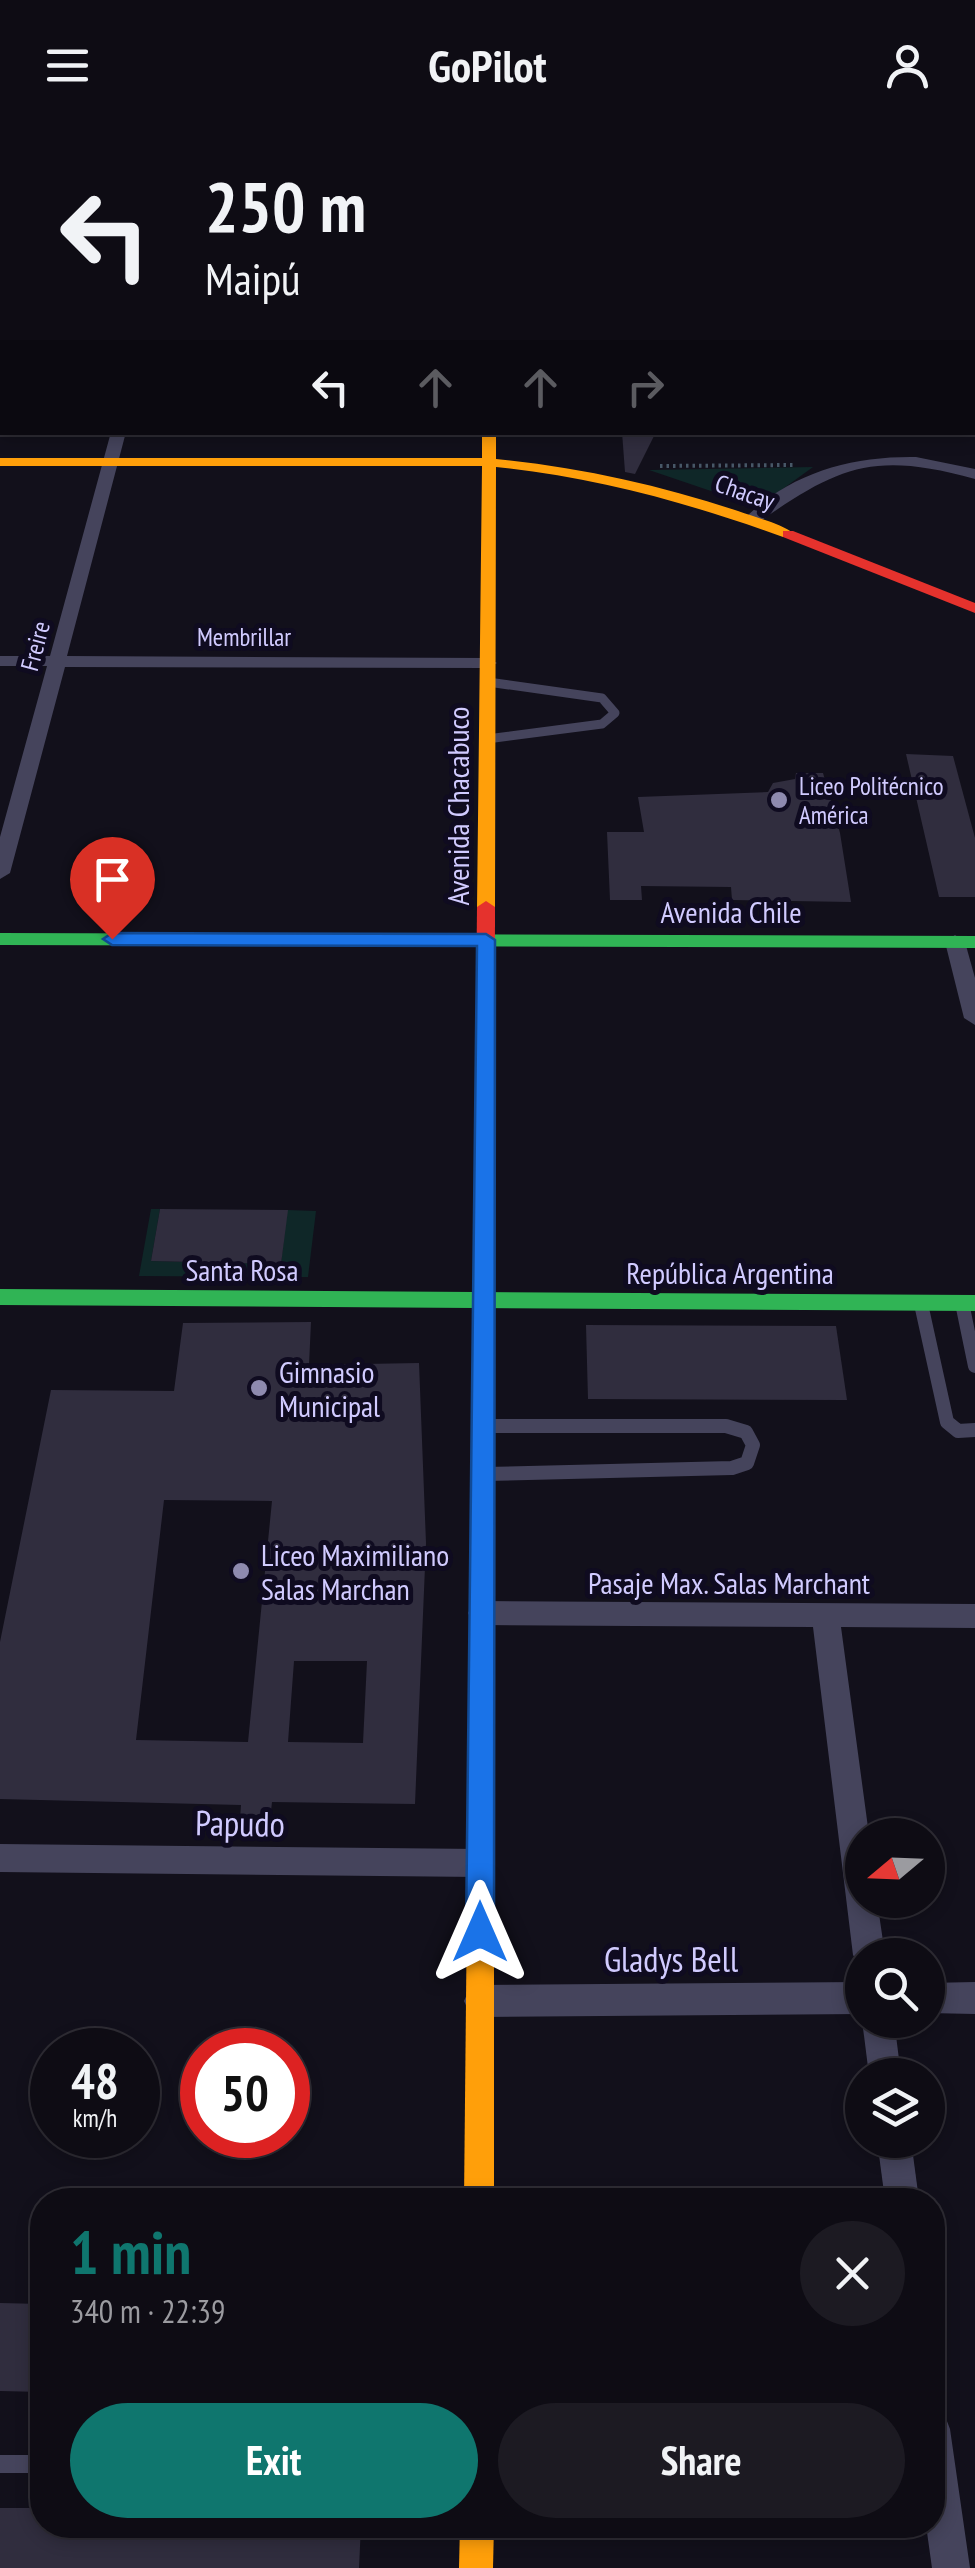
<!DOCTYPE html>
<html lang="en">
<head>
<meta charset="utf-8">
<style>
	:root { --surface:#0e0c14; --page:#1c1a22; --text:#f1f3f6; --muted:#9b9ba0; --line:#2e2c34; --accent:#0f766e }
	body { margin:0; font-family:"PT Sans Narrow",sans-serif; background:var(--page); color:var(--text); height:100vh; display:flex; flex-direction:column; font-size:38px; white-space:nowrap }
	* { box-sizing:border-box; margin:0 }
	p { font-size:32px; color:var(--muted) }
	.icon { flex:none; width:55px; height:55px; fill:none; stroke:currentColor; stroke-width:2; stroke-linecap:round; stroke-linejoin:round }
	.map { position:relative; flex:1; overflow:hidden }
	.drawer { position:absolute; left:30px; top:2058px; width:915px; height:350px; display:flex; flex-direction:column; background:var(--surface); border-radius:40px; box-shadow:0 5px 15px #0003,0 0 0 2px var(--line) }
	.drawer>* { flex:none }
	.hud { position:absolute; left:0px; top:0px; width:975px; height:305px; box-shadow:0 5px 15px #0003,0 0 0 2px var(--line); background:#0e0c14; color:var(--text); overflow:hidden }
	.needle { width:65px; rotate:251deg }
	.fabs { position:absolute; left:845px; top:1688px; display:grid; gap:20px }
	.fabs a { display:grid; place-items:center; width:100px; height:100px; border-radius:50%; background:var(--surface); box-shadow:0 5px 15px #0003,0 0 0 2px var(--line); font-size:50px }
	.speed { position:absolute; left:30px; top:1898px; display:flex; gap:20px; font-size:50px; font-weight:700; text-align:center }
	.speed>* { display:grid; place-content:center; width:130px; height:130px; border-radius:50%; background:var(--surface); box-shadow:0 5px 15px #0003,0 0 0 2px var(--line); line-height:1 }
	.speed small { font-size:25px; font-weight:400 }
	.speed .limit { border:15px solid #d22; background:#fff; color:#111 }
	.pin { position:absolute; display:grid; place-items:center; width:85px; height:85px; color:#fff; margin:-102px -42px; border-radius:50% 50% 50% 0; rotate:-45deg; box-shadow:0 0 10px #0007 }
	.pin .icon { rotate:45deg }
	.me { position:absolute; width:110px; margin:-55px; rotate:0deg; stroke-linejoin:round; filter:drop-shadow(0 0 8px #0008) }
	.turn { display:flex; align-items:center; gap:35px; height:210px; padding:0 40px; font-size:45px }
	.turn .icon { width:130px; height:130px; stroke-width:2.5 }
	.turn b { display:block; font-size:70px; line-height:85px }
	.lanes { display:flex; align-items:center; height:95px; padding:0 40px; background:#0003; justify-content:center; gap:50px; direction:ltr }
	.lanes .off { opacity:.35 }
	.round { display:grid; place-items:center; flex:none; width:105px; height:105px; border-radius:52px; background:var(--page) }
	.overview { display:flex; align-items:center; justify-content:space-between; height:170px; padding:0 40px }
	h1 { font-size:60px; font-weight:600; line-height:75px; color:var(--accent) }
	.cta { display:flex; gap:20px; margin-top:auto; padding:20px 40px }
	.cta a { flex:1; height:115px; border-radius:60px; background:var(--accent); color:#fff; font-size:40px; font-weight:600; line-height:115px; text-align:center }
	.cta a+a { background:var(--page); color:var(--text) }
	header { display:flex; justify-content:space-between; align-items:center; height:130px; padding:0 40px; background:var(--surface); font-size:45px; font-weight:600 }
	.map>svg:first-child { display:block }
</style>
</head>
<body>
<header><svg class="icon" aria-label="menu" viewBox="0 0 24 24"><path d="M4 6h16M4 12h16M4 18h16"/></svg>GoPilot<svg class="icon" aria-label="person" viewBox="0 0 24 24"><circle cx="12" cy="8" r="4"/><path d="M4 21q1-7 8-7t8 7"/></svg></header>
<div class="map">
<svg width="975" height="2438" viewBox="0 0 975 2438">
	<rect width="100%" height="100%" fill="#12101b"/>
	<g fill="#0f2728">
		<path d="M0,0H701L2,2L0,28Z"/>
		<path d="M813,337L758,377L649,340Z"/>
		<path d="M151,1079H160L151,1131L281,1134L287,1080L316,1081L308,1147L139,1146Z"/>
	</g>
	<g fill="#302d3e" fill-rule="evenodd">
		<path d="M622,302H656L635,344L625,342Z"/>
		<path d="M906,624L953,626L975,708V767H939Z"/>
		<path d="M796,643H823L840,703L851,772L732,770L731,757L641,756L642,770H610L607,702H644L638,667L768,662L773,653L795,649Z"/>
		<path d="M160,1079L288,1080L281,1134L151,1131Z"/>
		<path d="M311,1192L309,1235L419,1233L426,1413L415,1674L272,1672L270,1690H240L241,1675L0,1669V1512L51,1260L174,1261L183,1193ZM164,1370L272,1371L248,1612L136,1610ZM294,1531H367L363,1613L288,1612Z"/>
		<path d="M586,1195L836,1196L847,1270L588,1269Z"/>
		<path d="M0,2173L42,2174V2262L0,2261Z"/>
		<path d="M0,2378H42V2395H361L359,2438H0Z"/>
	</g>
	<g fill="none" stroke-linecap="round" stroke-linejoin="round">
		<g stroke="#475767" stroke-width="4" stroke-dasharray="2.5 4" stroke-linecap="butt">
			<path d="M215,0L224,2"/>
			<path d="M230,0L234,2"/>
			<path d="M660,336L793,335"/>
		</g>
		<path stroke="#45445c" stroke-width="9" d="M487,609L602,594L615,583L602,568L488,552"/>
		<g stroke="#45445c" stroke-width="14">
			<path d="M962,1173L975,1236"/>
			<path d="M921,1174L947,1292L958,1301L975,1300"/>
			<path d="M485,1344L732,1338L747,1333L753,1315L746,1302L726,1296H489"/>
		</g>
		<path stroke="#45445c" stroke-width="18" d="M0,2334H42"/>
		<g fill="#45445c" fill-rule="evenodd">
			<rect x="819" y="0" width="12" height="2"/>
			<path d="M972,124L975,125V133L972,132Z"/>
			<path d="M972,200L975,201V209H972Z"/>
			<path d="M972,252H975L972,261Z"/>
			<path d="M111,302H126L67,526L488,528L497,533L488,538L65,537L10,743L0,749V707L47,536H0V526H50Z"/>
			<path d="M916,327L975,339V349C873,321 839,336 756,394L742,391C789,343 850,326 916,327Z"/>
			<path d="M955,805L965,812L975,848V895L964,888L945,812Z"/>
			<path d="M482,1471L975,1474V1498L841,1497L869,1705H862V1770H877L885,1825H862V1838L853,1825L813,1497L482,1495L472,1491L468,1483L472,1475Z"/>
			<path d="M0,1714L480,1719L491,1723L495,1733L491,1743L480,1747L0,1742Z"/>
			<path d="M862,1852V1884L480,1887L469,1882L464,1871L469,1860L480,1855Z"/>
			<path d="M975,1852V1884L928,1883V1853Z"/>
			<path d="M862,1890H894L901,1945H869Z"/>
			<path d="M877,2010H911L919,2070H885Z"/>
			<path d="M932,2281L945,2286L950,2299L970,2438H932L926,2395H932Z"/>
		</g>
		<g fill="#30b455" fill-rule="evenodd">
			<rect x="972" y="48" width="3" height="7"/>
			<path d="M0,803L975,806V818L0,815Z"/>
			<path d="M0,1159L975,1165V1181L0,1175Z"/>
		</g>
		<g fill="#ff9f0a" fill-rule="evenodd">
			<rect x="0" y="166" width="2" height="8"/>
			<path d="M482,302H496V329C579,337 659,355 738,381C757,388 780,393 795,404L783,407C689,373 595,347 496,337L495,777L486,783L477,777L482,336H0V328H482Z"/>
			<path d="M482,1463L491,1466L494,1474V2070H464L470,1474L473,1466Z"/>
			<path d="M460,2395H494L493,2438H459Z"/>
		</g>
		<g fill="#e5322d" fill-rule="evenodd">
			<path d="M783,401H793L975,473V483L783,407Z"/>
			<path d="M486,771L495,777L494,1474L491,1482L482,1485L473,1482L470,1474L477,777Z"/>
		</g>
	</g>
	<path fill="#1a73e8" stroke="#114b97" stroke-width="2.5" d="M486,804L495,810L494,1802L490,1812L480,1816L470,1812L466,1802L477,816L112,815L103,809L112,803Z"/>
	<g fill="#8e8aaf" stroke="#0f0b20" stroke-width="4">
		<circle cx="779" cy="670" r="10"/>
		<circle cx="259" cy="1258" r="10"/>
		<circle cx="241" cy="1441" r="10"/>
	</g>
	<g text-anchor="middle" dominant-baseline="central" stroke-width="10" stroke-linejoin="round" paint-order="stroke">
		<g font-size="25" fill="#d1cbff" stroke="#0f0b20">
			<text transform="translate(745 362) rotate(19)">Chacay</text>
			<text x="244" y="507">Membrillar</text>
			<text transform="translate(35 516) rotate(-75)">Freire</text>
		</g>
		<g font-size="25" fill="#d1cbff" stroke="#0f0b20" text-anchor="start">
			<text x="799" y="656">Liceo Politécnico<tspan x="799" dy="29">América</tspan></text>
		</g>
		<g font-size="30" fill="#d1cbff" stroke="#0f0b20">
			<text transform="translate(457 676) rotate(-90)">Avenida Chacabuco</text>
			<text x="731" y="781">Avenida Chile</text>
			<text x="242" y="1139">Santa Rosa</text>
			<text x="730" y="1142">República Argentina</text>
			<text x="729" y="1452">Pasaje Max. Salas Marchant</text>
		</g>
		<g font-size="30" fill="#d1cbff" stroke="#0f0b20" text-anchor="start">
			<text x="279" y="1241">Gimnasio<tspan x="279" dy="34">Municipal</tspan></text>
			<text x="261" y="1424">Liceo Maximiliano<tspan x="261" dy="34">Salas Marchan</tspan></text>
		</g>
		<g font-size="35" fill="#d1cbff" stroke="#0f0b20">
			<text transform="translate(240 1693) rotate(1)">Papudo</text>
			<text x="671" y="1829">Gladys Bell</text>
		</g>
	</g>
</svg>
<div class="fabs">
<a><svg class="needle" viewBox="-14 -14 28 28"><path d="M0-13l5 13h-10z" fill="#e53935"/><path d="M0 13l5-13h-10z" fill="#9b9ba0"/></svg></a>
<a><svg class="icon" aria-label="search" viewBox="0 0 24 24"><circle cx="10" cy="10" r="6"/><path d="M15 15l6 6"/></svg></a>
<a><svg class="icon" aria-label="layers" viewBox="0 0 24 24"><path d="M12 4l9 5-9 5-9-5zM3 14l9 5 9-5"/></svg></a>
</div>
<div class="speed"><div>48<small>km/h</small></div><div class="limit">50</div></div>
<div class="pin" style="left:112px;top:809px;background:#d93025"><svg class="icon" aria-label="arrive" viewBox="0 0 24 24"><path d="M6 21V4h12l-3 4 3 4H6"/></svg></div>
<svg class="me" style="left:480px;top:1802px" viewBox="-20 -20 40 40"><path d="M0-17L14 15 0 8-14 15z" fill="#1a73e8" stroke="#fff" stroke-width="4"/></svg>
<div class="hud">
<div class="turn"><svg class="icon" aria-label="left" viewBox="0 0 24 24"><path d="M17 20v-9H6M10 6l-5 5 5 5"/></svg><div><b>250 m</b>Maipú</div></div>
<div class="lanes"><svg class="icon" aria-label="left" viewBox="0 0 24 24"><path d="M17 20v-9H6M10 6l-5 5 5 5"/></svg><svg class="icon off" aria-label="ahead" viewBox="0 0 24 24"><path d="M12 20V5M6 11l6-6 6 6"/></svg><svg class="icon off" aria-label="ahead" viewBox="0 0 24 24"><path d="M12 20V5M6 11l6-6 6 6"/></svg><svg class="icon off" aria-label="right" viewBox="0 0 24 24"><path d="M7 20v-9h11M14 6l5 5-5 5"/></svg></div>
</div>
<section class="drawer">
<div class="overview"><div><h1>1 min</h1><p>340 m · 22:39</p></div><a class="round"><svg class="icon" aria-label="close" viewBox="0 0 24 24"><path d="M6 6l12 12M18 6L6 18"/></svg></a></div>
<div class="cta"><a>Exit</a><a>Share</a></div>
</section>
</div>
</body>
</html>
